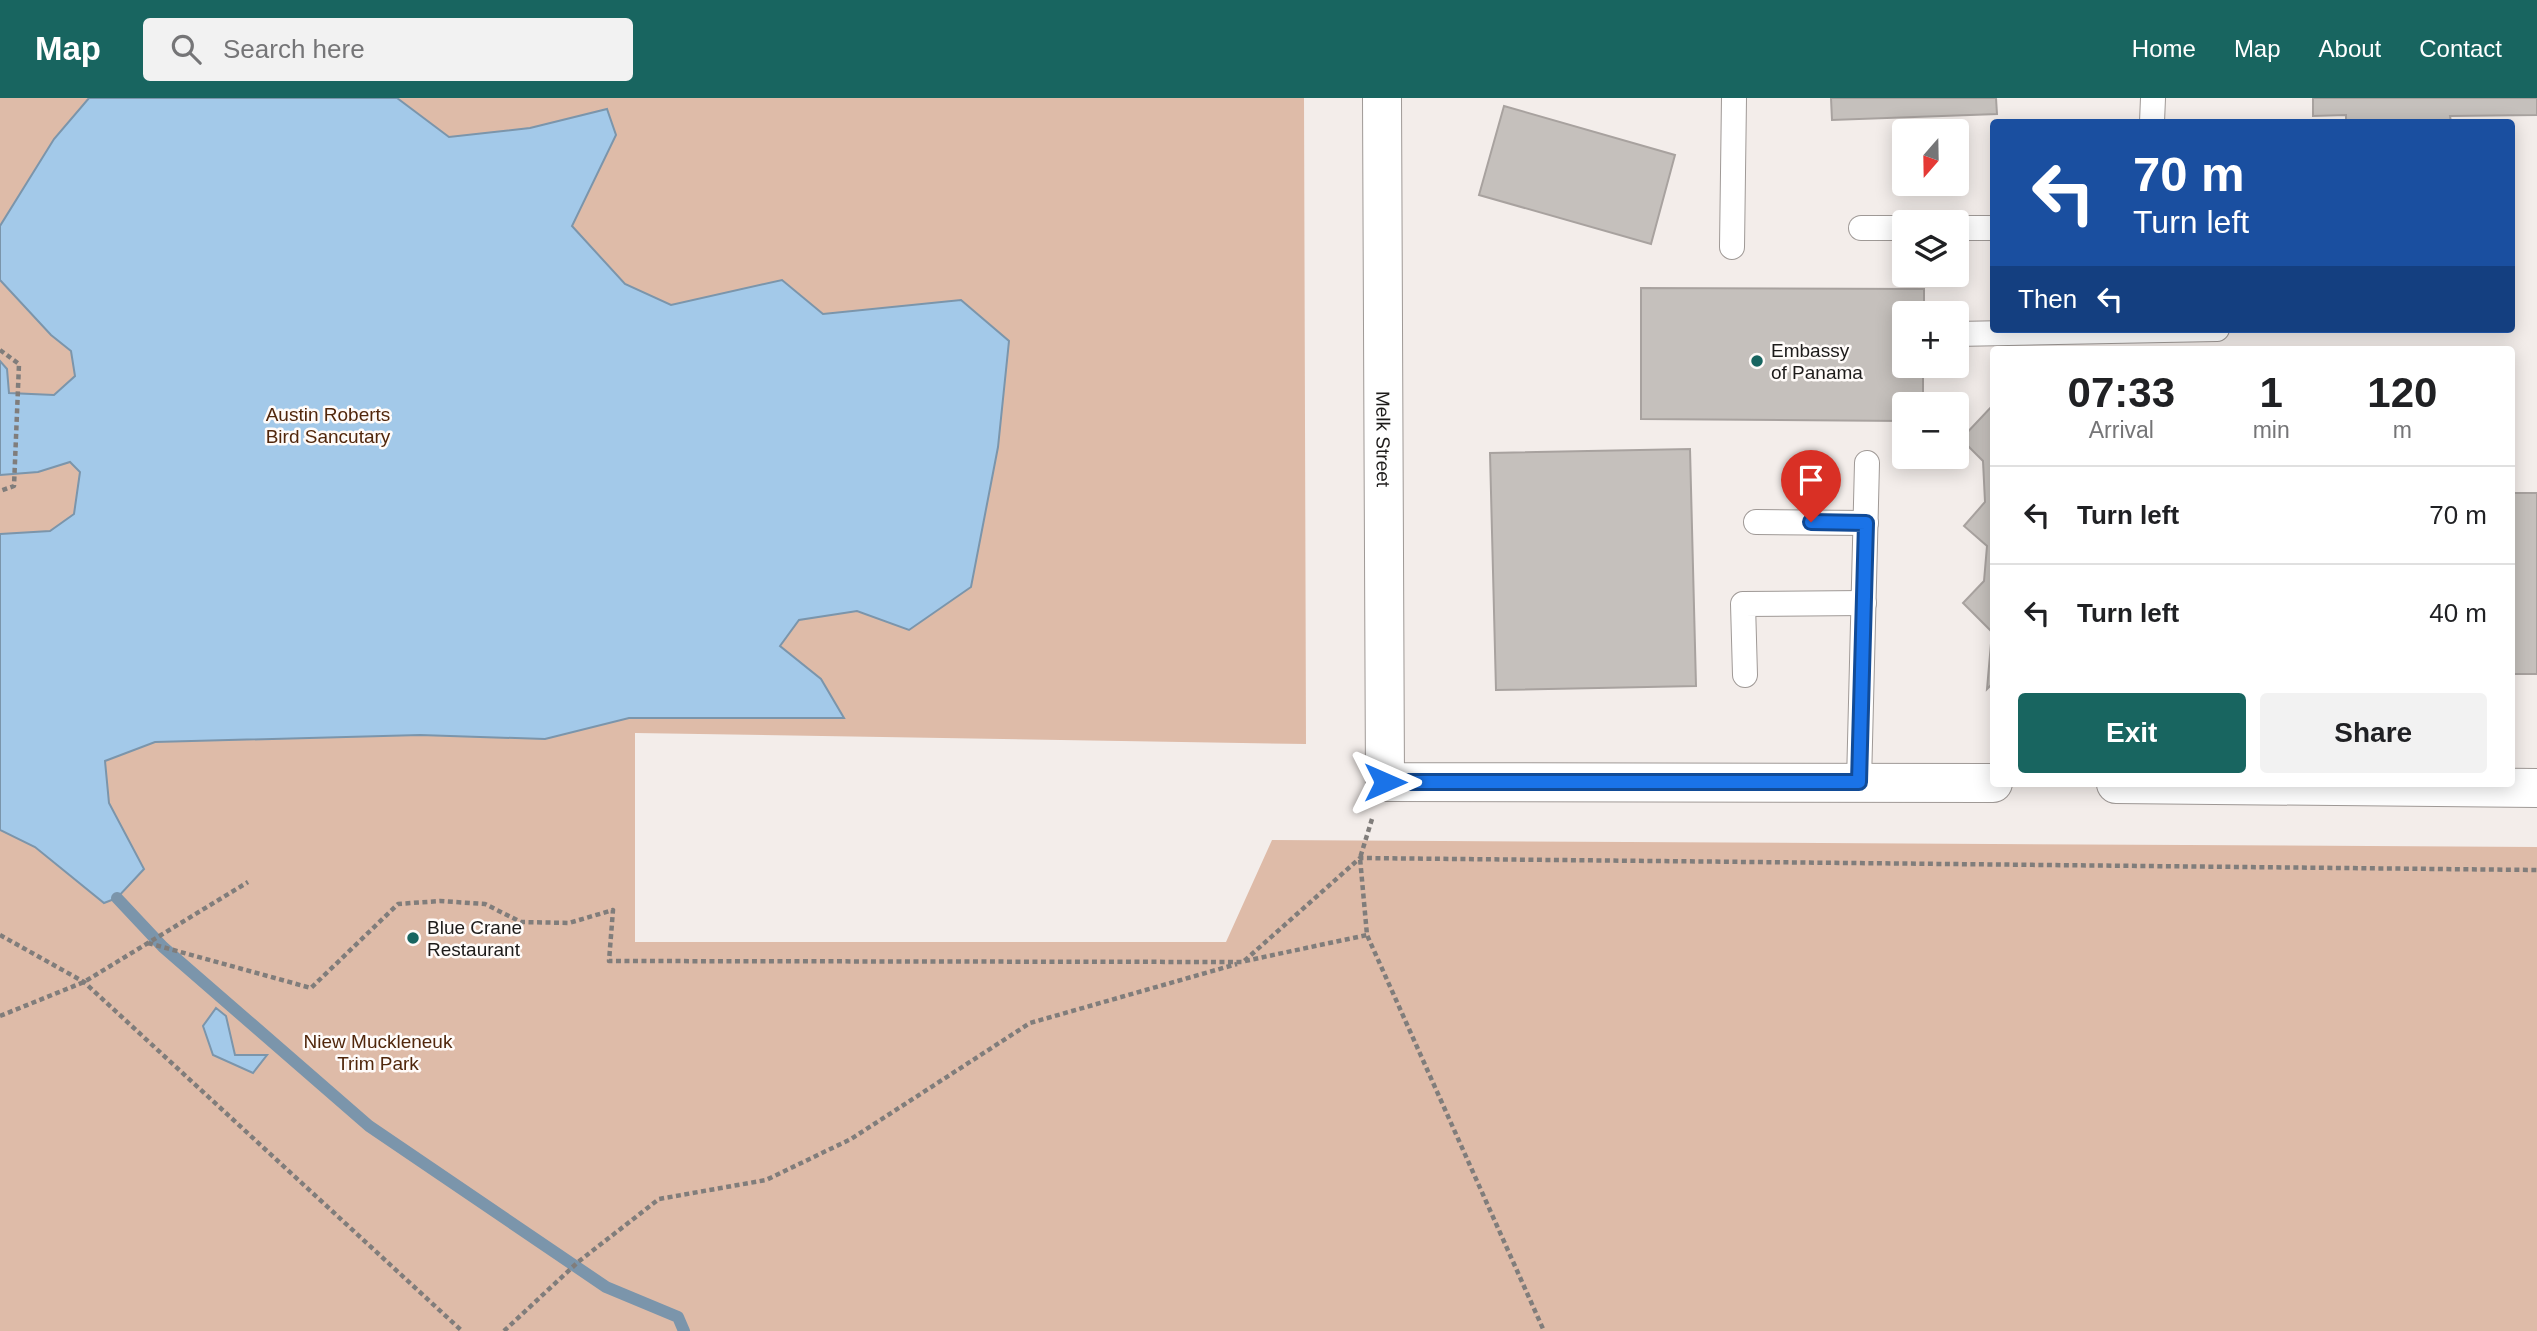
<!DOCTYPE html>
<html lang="en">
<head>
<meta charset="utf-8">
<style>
	:root { --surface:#fff; --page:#f2f2f2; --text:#202124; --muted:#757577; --line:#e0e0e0; --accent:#186560 }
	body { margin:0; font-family:Helvetica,sans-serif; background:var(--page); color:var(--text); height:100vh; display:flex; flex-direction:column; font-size:26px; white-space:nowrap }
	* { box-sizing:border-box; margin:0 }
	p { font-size:23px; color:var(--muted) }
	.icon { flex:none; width:38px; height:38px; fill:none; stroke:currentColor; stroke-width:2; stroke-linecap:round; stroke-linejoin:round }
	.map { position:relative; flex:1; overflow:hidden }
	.side { position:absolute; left:1990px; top:248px; width:525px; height:441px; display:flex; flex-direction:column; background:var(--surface); border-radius:7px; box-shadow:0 4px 18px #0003 }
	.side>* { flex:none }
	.guide { position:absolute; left:1990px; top:21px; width:525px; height:214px; border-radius:7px; box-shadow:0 4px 18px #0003; background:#1a4fa0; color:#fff; overflow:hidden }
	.needle { width:46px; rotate:200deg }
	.tools { position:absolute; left:1892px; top:21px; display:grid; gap:14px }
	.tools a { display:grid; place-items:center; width:77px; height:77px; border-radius:7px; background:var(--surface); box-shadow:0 4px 18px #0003; font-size:35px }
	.pin { position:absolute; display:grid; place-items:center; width:60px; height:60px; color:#fff; margin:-72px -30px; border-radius:50% 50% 50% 0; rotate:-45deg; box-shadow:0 0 7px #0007 }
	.pin .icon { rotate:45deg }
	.me { position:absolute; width:77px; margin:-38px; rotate:90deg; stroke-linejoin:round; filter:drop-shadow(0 0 5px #0008) }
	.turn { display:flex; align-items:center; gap:24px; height:147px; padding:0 28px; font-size:32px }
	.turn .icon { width:91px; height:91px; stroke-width:2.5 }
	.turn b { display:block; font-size:49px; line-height:60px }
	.then { display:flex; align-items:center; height:66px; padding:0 28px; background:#0003; gap:14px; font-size:26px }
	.eta { display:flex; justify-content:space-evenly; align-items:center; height:119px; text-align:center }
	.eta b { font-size:42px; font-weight:700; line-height:49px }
	.button { display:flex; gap:14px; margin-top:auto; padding:14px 28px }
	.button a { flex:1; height:80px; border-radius:7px; background:var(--accent); color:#fff; font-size:28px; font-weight:700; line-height:80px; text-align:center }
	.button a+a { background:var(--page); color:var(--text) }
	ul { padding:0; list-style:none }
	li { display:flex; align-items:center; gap:21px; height:98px; padding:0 28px; border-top:2px solid var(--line) }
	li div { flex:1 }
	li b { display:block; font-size:26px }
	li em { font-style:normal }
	header { display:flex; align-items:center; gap:42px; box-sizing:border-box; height:98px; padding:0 35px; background:var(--accent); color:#fff }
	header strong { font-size:33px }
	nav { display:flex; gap:38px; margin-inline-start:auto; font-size:24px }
	.search { width:490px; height:63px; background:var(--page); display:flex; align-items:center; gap:18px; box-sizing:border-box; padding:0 24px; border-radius:7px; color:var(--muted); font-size:26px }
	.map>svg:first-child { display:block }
</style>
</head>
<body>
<header>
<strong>Map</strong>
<div class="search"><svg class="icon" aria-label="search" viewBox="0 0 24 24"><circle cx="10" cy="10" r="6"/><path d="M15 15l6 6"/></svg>Search here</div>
<nav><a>Home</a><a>Map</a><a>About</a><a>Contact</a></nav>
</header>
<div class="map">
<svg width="2537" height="1233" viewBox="0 0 2537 1233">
	<rect width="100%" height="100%" fill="#f3edea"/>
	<path fill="#debba8" d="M0,0H1304L1306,646L635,635V844H1226L1272,742L2537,749V1233H0Z"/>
	<g fill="#a3c9e9" stroke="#7b95ab" stroke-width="2">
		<path d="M89,0H397L449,39L530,30L607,11L616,37L572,128L625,186L671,207L782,182L823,216L961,202L1009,243L998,349L971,489L909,532L857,513L799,522L780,548L821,581L844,620H629L545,641L420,637L155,644L105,663L109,705L144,771L117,800L104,805L35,749L0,732V436L50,433L74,416L80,374L70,364L38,374L0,377V263L7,271L9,295L54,297L75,278L71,253L51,237L0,182V128L54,41Z"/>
		<path d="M216,910L226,918L235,957H267L253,975L213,957L203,928Z"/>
	</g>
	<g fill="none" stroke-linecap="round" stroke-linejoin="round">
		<path stroke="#7b95ab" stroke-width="12" d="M117,800L163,849L369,1028L606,1189L678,1219L684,1233"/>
	</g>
	<g fill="#c5c0bc" stroke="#a8a29f" stroke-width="2">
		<path d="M1831,0H1996L1997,16L1832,22Z"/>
		<path d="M2313,0H2537V17L2450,18L2451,24H2346V17L2313,18Z"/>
		<path d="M1504,8L1675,57L1651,146L1479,97Z"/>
		<path d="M1641,190L1924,191V215H1904V268H1923V306H1904V323L1641,321Z"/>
		<path d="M1993,307V585L1987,591L1992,534L1963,505L1984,483L1987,448L1964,428L1985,404L1983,363L1961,341Z"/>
		<path d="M1690,351L1696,588L1496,592L1490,355Z"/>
		<rect x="2511" y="395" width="26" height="181"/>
	</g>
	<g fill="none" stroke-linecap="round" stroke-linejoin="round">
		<defs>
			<g id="lane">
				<path d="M2152,24L2153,0"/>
				<path d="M1861,130H1904"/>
				<path d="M1956,130H1993"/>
				<path d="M1732,149L1734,0"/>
				<path d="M1956,236L2217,231"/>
				<path d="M1756,424L1866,425"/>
				<path d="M1745,577L1743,506L1864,505"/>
				<path d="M1859,684L1867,365"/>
			</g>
			<g id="street">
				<path id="s1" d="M1382,0L1385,684L1993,685"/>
				<path d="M2116,686L2537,690"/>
			</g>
		</defs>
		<use href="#lane" stroke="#9f9996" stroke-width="26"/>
		<use href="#street" stroke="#9f9996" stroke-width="40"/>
		<g stroke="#807d7b" stroke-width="4.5" stroke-dasharray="5 3.5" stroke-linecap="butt">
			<path d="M0,252L19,266L14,388L0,393"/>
			<path d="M1372,721L1360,760L1367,837L1544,1233"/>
			<path d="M0,837L84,884L462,1233"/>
			<path d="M148,845L311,890L398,806L440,803L485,806L521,824L569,825L613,812L609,863L1243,864L1360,760L2537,772"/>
			<path d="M1245,863L1367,837"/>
			<path d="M0,918L84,884L248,784"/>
			<path d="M504,1233L578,1164L659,1101L766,1082L851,1041L1030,925L1237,866"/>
		</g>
		<use href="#lane" stroke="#fff" stroke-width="24"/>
		<use href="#street" stroke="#fff" stroke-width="38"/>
	</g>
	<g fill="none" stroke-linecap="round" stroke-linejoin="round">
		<defs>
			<path id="route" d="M1385,684H1859L1866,425L1811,424"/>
		</defs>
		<use href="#route" stroke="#114b97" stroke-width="18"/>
		<use href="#route" stroke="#1a73e8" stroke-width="12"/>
	</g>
	<g fill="#186560" stroke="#fffbf9" stroke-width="2.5">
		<circle cx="1757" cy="263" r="7"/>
		<circle cx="413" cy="840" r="7"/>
	</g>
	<g text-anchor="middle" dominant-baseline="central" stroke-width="5" stroke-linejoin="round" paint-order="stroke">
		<g font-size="19" fill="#1d1b1a" stroke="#fffbf9" text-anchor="start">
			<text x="1771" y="252">Embassy<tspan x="1771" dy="22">of Panama</tspan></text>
			<text x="427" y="829">Blue Crane<tspan x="427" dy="22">Restaurant</tspan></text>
		</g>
		<g font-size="19" fill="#51270c" stroke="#fffbf9">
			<text x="328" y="316">Austin Roberts<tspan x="328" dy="22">Bird Sancutary</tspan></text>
			<text x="378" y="943">Niew Muckleneuk<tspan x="378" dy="22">Trim Park</tspan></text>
		</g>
		<g font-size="19" fill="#1d1b1a" stroke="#fffbf9">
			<text stroke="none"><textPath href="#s1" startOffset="341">Melk Street</textPath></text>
		</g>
	</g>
</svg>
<div class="tools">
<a><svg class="needle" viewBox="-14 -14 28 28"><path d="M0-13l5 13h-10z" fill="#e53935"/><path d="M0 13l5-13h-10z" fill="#757577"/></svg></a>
<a><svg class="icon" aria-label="layers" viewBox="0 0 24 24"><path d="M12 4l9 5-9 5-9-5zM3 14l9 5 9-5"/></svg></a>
<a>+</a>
<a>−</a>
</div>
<div class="pin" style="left:1811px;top:424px;background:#d93025"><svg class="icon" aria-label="arrive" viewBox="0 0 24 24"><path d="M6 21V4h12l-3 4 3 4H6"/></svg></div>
<svg class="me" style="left:1385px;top:684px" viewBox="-20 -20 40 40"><path d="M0-17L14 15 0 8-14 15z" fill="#1a73e8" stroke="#fff" stroke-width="4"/></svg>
<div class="guide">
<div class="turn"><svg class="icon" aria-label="left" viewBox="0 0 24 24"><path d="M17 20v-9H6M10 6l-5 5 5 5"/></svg><div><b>70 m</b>Turn left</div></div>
<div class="then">Then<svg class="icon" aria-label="left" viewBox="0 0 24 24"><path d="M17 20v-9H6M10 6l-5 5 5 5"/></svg></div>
</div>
<section class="side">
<div class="eta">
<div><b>07:33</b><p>Arrival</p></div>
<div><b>1</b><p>min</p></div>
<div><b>120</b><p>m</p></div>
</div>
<ul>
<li><svg class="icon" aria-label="left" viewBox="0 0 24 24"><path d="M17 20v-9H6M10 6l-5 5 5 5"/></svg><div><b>Turn left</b></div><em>70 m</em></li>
<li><svg class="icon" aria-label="left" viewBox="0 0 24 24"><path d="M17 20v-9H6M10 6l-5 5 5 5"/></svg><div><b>Turn left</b></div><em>40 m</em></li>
</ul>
<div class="button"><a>Exit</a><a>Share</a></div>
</section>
</div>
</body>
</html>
